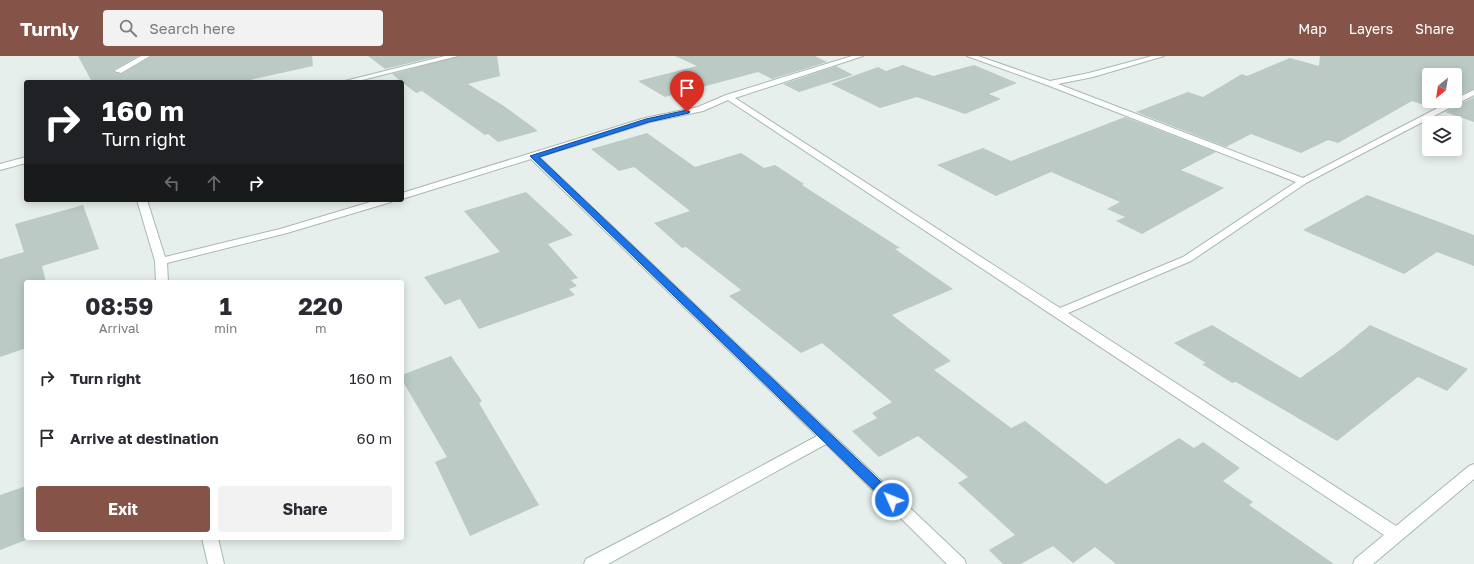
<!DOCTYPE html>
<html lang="en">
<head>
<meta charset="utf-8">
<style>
	:root { --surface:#fff; --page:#f2f2f3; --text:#2b2b33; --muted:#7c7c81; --accent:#855347 }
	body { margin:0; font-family:"Golos Text",sans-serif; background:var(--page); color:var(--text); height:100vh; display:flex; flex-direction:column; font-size:15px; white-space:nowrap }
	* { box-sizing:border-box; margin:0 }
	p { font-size:13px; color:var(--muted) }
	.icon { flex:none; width:22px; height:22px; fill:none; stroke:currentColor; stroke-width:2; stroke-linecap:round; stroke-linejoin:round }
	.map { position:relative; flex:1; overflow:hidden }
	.drawer { position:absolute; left:24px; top:224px; width:380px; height:260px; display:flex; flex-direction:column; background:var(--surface); border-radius:4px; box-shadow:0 2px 10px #0003 }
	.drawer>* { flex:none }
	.top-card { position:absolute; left:24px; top:24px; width:380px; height:122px; border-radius:4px; box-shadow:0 2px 10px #0003; background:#202124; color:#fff; overflow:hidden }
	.needle { width:26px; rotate:210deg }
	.fabs { position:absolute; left:1422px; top:12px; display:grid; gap:8px }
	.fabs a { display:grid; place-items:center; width:40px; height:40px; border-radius:4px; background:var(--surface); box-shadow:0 2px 10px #0003; font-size:20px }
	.pin { position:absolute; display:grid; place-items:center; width:34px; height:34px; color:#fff; margin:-41px -17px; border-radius:50% 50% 50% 0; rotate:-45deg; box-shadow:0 0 4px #0007 }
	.pin .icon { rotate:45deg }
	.me { position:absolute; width:44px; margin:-22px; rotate:314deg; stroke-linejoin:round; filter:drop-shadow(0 0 3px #0008) }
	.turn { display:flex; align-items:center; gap:14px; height:84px; padding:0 12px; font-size:18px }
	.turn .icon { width:52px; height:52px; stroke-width:2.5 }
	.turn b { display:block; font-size:28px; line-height:34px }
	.lanes { display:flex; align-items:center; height:38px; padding:0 12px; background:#0003; justify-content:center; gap:20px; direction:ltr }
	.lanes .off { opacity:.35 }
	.eta { display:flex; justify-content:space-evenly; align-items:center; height:68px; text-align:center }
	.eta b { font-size:24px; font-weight:700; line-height:28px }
	.primary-button { display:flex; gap:8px; margin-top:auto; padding:8px 12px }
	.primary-button a { flex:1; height:46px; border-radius:4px; background:var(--accent); color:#fff; font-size:16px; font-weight:700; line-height:46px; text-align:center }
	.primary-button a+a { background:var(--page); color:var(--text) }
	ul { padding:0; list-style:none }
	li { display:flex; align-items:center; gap:12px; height:60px; padding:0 12px }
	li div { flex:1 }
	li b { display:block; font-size:15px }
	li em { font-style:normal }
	header { display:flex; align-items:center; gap:24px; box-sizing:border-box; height:56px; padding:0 20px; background:var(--accent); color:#fff }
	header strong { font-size:19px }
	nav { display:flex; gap:22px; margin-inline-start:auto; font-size:14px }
	.search { width:280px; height:36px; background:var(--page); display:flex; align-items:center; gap:10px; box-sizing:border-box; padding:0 14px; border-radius:4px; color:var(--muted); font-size:15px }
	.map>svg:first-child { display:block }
</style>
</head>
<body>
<header>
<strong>Turnly</strong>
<div class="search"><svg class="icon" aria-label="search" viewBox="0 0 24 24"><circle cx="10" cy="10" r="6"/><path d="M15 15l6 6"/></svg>Search here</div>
<nav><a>Map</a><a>Layers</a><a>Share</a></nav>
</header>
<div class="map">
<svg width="1474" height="508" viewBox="0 0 1474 508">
	<rect width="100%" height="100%" fill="#e6efeb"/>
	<g fill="#bbcac4">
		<path d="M78,0H138L113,15L121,18L151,0H312L313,10L241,26H92Z"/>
		<path d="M368,0H439L385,13Z"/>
		<path d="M459,0H497L500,20L468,28L504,50L538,75L498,86L488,78L485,79L422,35L416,37L392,18Z"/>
		<path d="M675,0H815L827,6L772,23L758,16L665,41L638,25L697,10Z"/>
		<path d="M1320,0H1474V33L1455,41V19H1429V45H1448L1433,52L1412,45L1338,87L1328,84L1301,97L1251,78L1226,91L1136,56L1188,36L1203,41L1242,18L1247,20L1290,2L1319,10Z"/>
		<path d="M903,9L933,20L974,9L1017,27L989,38L1001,43L965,58L917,41L880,52L831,28L878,11L886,15Z"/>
		<path d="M836,10L853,19L799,36L783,28Z"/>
		<path d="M1474,41V66L1445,56Z"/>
		<path d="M1125,61L1216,96L1181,114L1224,132L1142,178L1116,165L1125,161L1107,153L1120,146L1051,116L996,140L937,109L983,92L1011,105Z"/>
		<path d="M647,77L695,111L741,97L764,112L775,109L804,128L802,129L900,192L895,193L953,233L892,259L951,305L934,314L1011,372L1025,365L1106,428L1179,382L1194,392L1203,386L1240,412L1223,425L1253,446L1249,449L1334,508H1116L1095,491L1073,507L1053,490L1021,508H1003L989,494L1015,479L958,427L968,421L918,380L879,401L852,375L877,362L872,357L892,346L822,287L801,297L729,240L741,234L686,191L682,192L654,167L690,155L634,111L619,115L591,93Z"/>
		<path d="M526,136L573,179L548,188L578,222L571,224L577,230L569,233L575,239L479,273L460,243L445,249L424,221L500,196L464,155Z"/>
		<path d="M1367,139L1474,179V210L1437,196L1404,218L1303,174Z"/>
		<path d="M83,149L99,193L42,210L46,226H26V292L0,301V203L24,196L15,168Z"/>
		<path d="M1212,269L1300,322L1340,294L1370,269L1468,313L1447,335L1418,321L1337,385L1236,326L1232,327L1202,308L1206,307L1174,287Z"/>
		<path d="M451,300L482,345L479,347L539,449L470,480L435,406L447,401L402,324V319Z"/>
		<path d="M26,430V484L0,494V439Z"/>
	</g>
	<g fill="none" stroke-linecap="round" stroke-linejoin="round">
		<defs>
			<g id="street">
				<path d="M141,0H150L121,17L114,15Z"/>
				<path d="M445,0H458L354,26H341Z"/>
				<path d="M852,0H863L735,42L1060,252L1183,201L1296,126L1047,29L967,0H978L1050,25L1089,17L1152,0H1164L1093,21L1058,28L1303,122L1451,45H1455V43L1474,34V39L1306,127L1191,205L1068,257L1396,470L1469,410L1474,408V423L1373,508H1353L1355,503L1384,479L728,44L703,55L650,66L539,101L964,503L966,508H947L826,388L608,508H584L586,503L665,462L817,380L531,103L402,143V137L645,62L698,51L726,39Z"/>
				<path d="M26,101V107L0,114V108Z"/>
				<path d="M137,144H147L165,201L280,173L377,144H393L391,146L287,177L167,207L168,226H156L155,205Z"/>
				<path d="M202,482H218L224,508H208Z"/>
			</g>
		</defs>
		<use href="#street" stroke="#a8b8b2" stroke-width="2"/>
		<use href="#street" fill="#fff" fill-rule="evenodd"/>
	</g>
	<path fill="#1a73e8" stroke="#114b97" d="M687,54L690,56L689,57L649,66L539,101L897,441L898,444L897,448H888L530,100L646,63Z"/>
</svg>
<div class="fabs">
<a><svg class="needle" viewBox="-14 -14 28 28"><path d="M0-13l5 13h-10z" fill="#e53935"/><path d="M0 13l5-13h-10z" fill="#7c7c81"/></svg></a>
<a><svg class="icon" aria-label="layers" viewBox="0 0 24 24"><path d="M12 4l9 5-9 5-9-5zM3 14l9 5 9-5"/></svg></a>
</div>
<div class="pin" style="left:687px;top:56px;background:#d93025"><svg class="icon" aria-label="arrive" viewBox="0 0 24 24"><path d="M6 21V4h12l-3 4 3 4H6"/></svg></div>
<svg class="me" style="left:892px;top:444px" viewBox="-20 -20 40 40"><circle r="17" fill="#1a73e8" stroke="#fff" stroke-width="3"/><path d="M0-11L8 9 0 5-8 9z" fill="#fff"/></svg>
<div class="top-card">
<div class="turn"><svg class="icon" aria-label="right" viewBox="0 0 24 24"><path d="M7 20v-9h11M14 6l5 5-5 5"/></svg><div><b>160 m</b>Turn right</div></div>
<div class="lanes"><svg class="icon off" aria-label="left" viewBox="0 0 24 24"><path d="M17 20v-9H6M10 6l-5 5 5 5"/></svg><svg class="icon off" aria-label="ahead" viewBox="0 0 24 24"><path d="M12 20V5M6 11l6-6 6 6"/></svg><svg class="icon" aria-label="right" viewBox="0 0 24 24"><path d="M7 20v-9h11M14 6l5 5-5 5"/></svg></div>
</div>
<section class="drawer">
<div class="eta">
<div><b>08:59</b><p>Arrival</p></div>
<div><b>1</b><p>min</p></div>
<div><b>220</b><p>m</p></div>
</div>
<ul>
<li><svg class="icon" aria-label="right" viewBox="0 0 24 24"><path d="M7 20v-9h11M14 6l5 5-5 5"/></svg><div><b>Turn right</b></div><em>160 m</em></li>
<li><svg class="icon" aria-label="arrive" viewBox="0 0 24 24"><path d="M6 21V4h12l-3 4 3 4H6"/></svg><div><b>Arrive at destination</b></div><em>60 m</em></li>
</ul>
<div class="primary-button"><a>Exit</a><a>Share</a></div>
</section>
</div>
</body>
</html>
